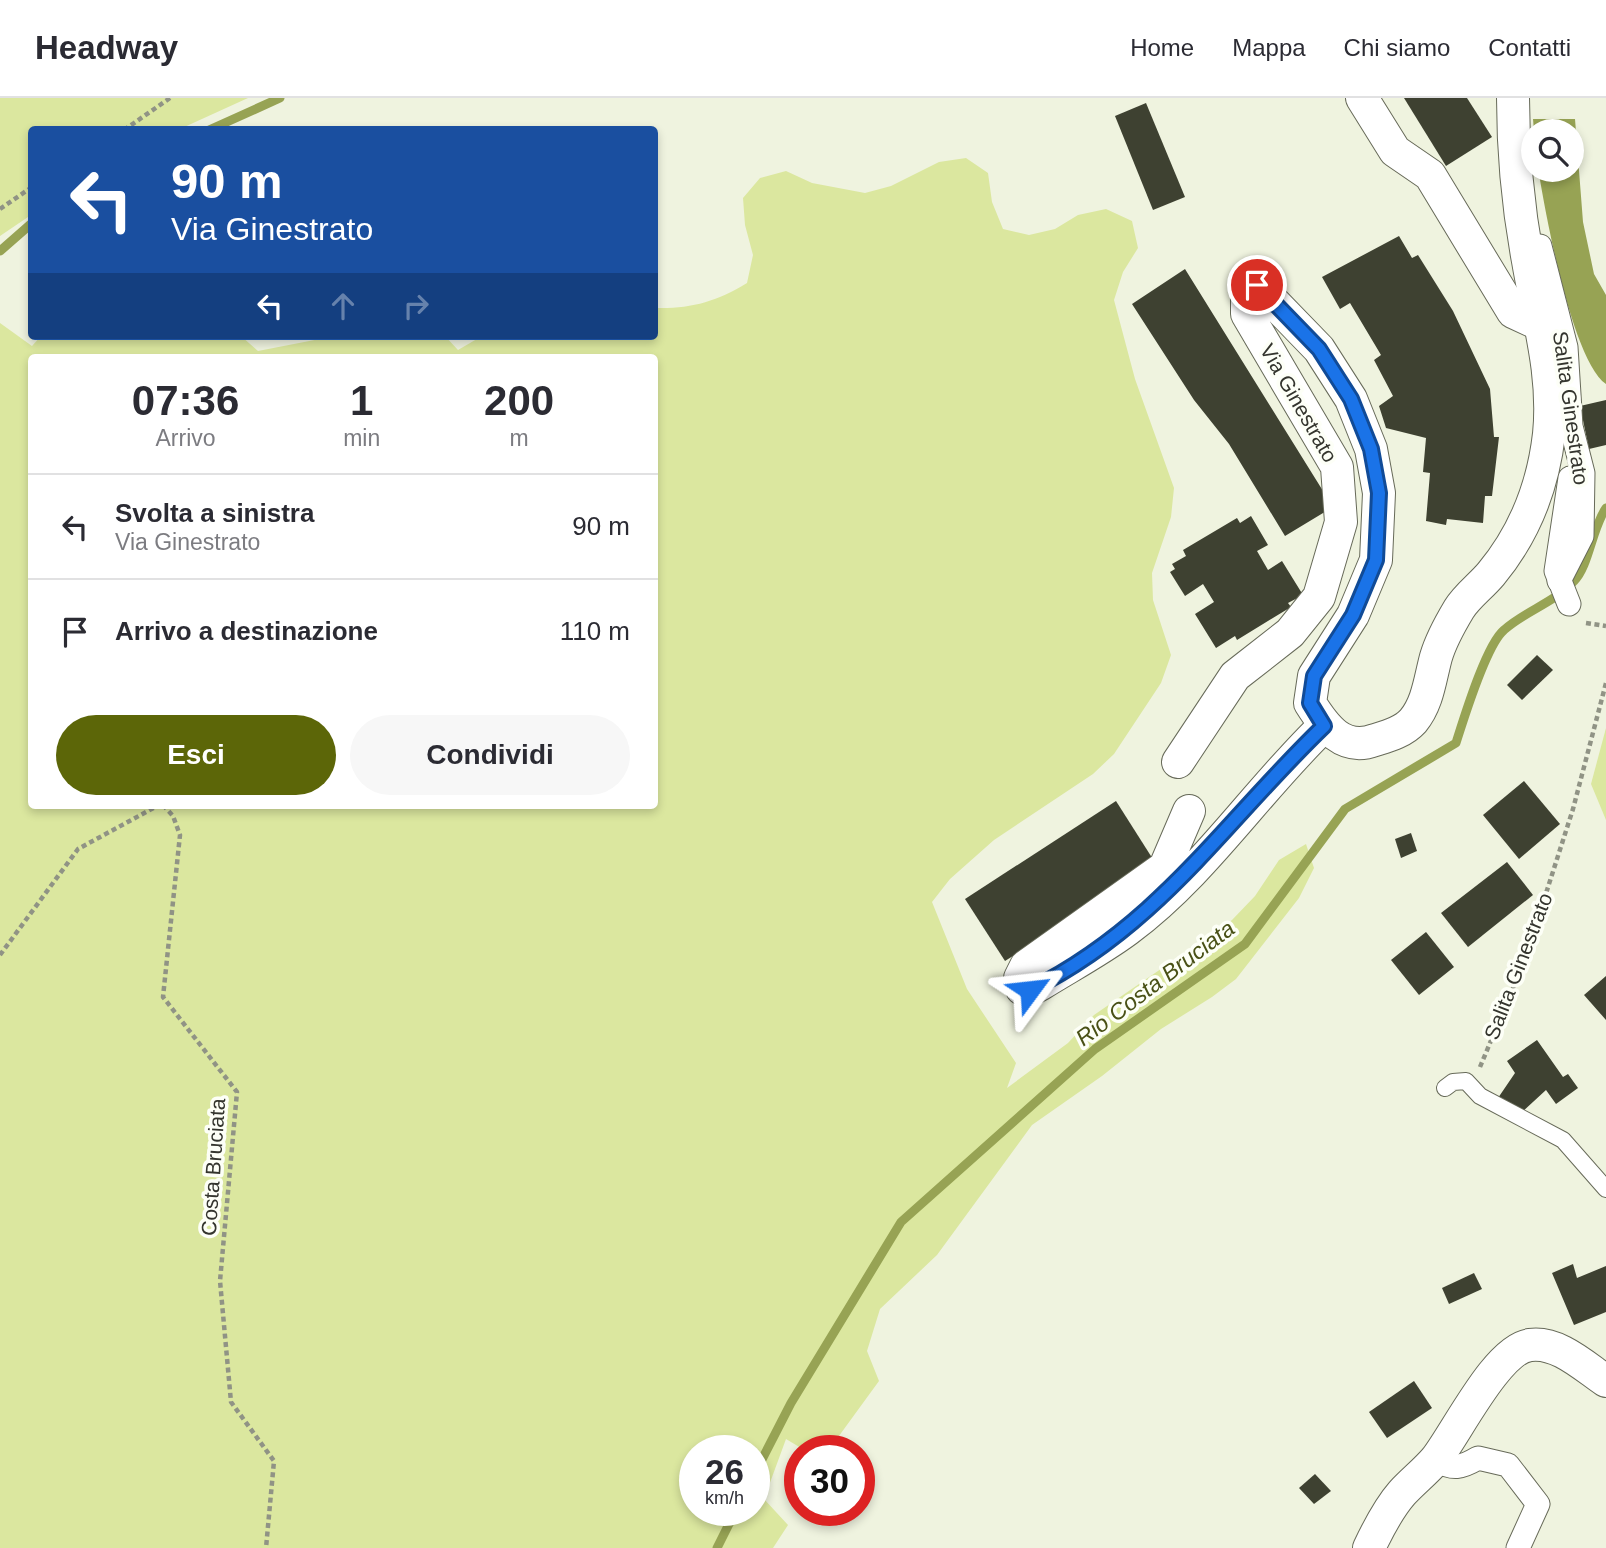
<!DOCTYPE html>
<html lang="it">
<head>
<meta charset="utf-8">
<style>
	:root { --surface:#fff; --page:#f7f7f7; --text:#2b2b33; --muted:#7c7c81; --line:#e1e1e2; --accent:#5c6608 }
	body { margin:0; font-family:Helvetica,sans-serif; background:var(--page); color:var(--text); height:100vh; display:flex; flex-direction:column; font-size:26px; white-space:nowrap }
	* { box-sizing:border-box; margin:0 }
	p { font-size:23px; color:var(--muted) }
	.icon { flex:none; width:38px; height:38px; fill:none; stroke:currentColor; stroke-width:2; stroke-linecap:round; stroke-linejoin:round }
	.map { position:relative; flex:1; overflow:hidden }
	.side { position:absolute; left:28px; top:256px; width:630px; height:455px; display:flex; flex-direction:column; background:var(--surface); border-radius:7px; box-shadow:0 4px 10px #0003 }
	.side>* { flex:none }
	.top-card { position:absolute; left:28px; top:28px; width:630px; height:214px; border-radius:7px; box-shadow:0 4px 10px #0003; background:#1a4fa0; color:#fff; overflow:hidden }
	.fabs { position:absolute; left:1521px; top:21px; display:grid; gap:14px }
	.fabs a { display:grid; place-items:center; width:63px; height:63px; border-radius:50%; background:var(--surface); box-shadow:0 4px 10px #0003; font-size:35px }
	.speed { position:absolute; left:679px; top:1337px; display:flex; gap:14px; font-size:35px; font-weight:700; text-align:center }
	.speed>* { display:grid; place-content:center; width:91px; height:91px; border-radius:50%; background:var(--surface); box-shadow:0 4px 10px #0003; line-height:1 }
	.speed small { font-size:18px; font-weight:400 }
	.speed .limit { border:10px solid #d22; background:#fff; color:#111 }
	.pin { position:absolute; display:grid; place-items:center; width:60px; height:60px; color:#fff; margin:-30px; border:4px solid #fff; border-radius:50%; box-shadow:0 2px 7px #0007 }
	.me { position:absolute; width:77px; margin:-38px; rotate:60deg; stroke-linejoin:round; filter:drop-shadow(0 0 5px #0008) }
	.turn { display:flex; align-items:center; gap:24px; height:147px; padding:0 28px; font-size:32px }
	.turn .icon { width:91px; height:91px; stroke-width:2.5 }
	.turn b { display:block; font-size:49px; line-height:60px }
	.lanes { display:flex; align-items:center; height:66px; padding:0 28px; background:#0003; justify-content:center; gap:35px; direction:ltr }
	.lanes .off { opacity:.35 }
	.eta { display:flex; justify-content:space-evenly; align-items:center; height:119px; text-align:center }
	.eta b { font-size:42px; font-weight:800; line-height:49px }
	.cta { display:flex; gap:14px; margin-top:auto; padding:14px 28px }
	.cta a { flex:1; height:80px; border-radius:42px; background:var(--accent); color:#fff; font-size:28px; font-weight:800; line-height:80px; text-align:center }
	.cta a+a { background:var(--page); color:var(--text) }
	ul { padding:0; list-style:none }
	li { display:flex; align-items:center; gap:21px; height:105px; padding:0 28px; border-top:2px solid var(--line) }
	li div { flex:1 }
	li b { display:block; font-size:26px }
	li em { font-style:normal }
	header { display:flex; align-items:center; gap:42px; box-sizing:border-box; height:98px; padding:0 35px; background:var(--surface); border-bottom:2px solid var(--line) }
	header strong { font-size:33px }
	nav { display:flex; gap:38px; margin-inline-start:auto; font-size:24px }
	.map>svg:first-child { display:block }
</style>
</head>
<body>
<header>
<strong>Headway</strong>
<nav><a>Home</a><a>Mappa</a><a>Chi siamo</a><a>Contatti</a></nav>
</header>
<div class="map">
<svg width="1606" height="1450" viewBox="0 0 1606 1450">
	<rect width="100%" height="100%" fill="#eff3df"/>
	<g fill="#dbe79f" fill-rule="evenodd">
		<path d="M0,0H248L180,31L32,32L31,117L0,138Z"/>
		<path d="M966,60L988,75L992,104L1003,131L1029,137L1055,131L1078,117L1106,111L1132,123L1138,150L1123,174L1114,202L1135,281L1174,390L1171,419L1152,475L1153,502L1171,557L1161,585L1114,656L1093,676L994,742L950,781L932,804L967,891L1016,965L1007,990L1068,945L1094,917L1232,822L1255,798L1279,762L1306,746L1314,770L1299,800L1236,881L1212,899L1161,931L1102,978L1032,1027L937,1157L880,1211L867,1253L879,1283L828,1353H806L786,1341L764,1401L788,1427L773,1450H0V225L32,248L41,238H241L258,253L335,238H445L458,252L482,238H654L655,210C690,211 716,204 747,185L753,157L745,127L743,100L760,80L786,73L812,85L865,95L891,88L939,64ZM32,259H654V707H32ZM695,1353H754V1412H695Z"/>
		<path d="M1606,630V722L1591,686Z"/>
	</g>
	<path fill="#97a354" d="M1533,21H1575L1583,124L1594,176L1606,197V286C1573,264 1546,118 1539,76L1538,72H1572V33H1534Z"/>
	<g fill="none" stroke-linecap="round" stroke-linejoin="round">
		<g stroke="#97a354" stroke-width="9">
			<path d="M209,32L280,0"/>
			<path d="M0,153L32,125"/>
			<path d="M754,1377L791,1305L901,1124L1095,951L1245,846L1345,711L1456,645C1464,620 1486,547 1504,532C1525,513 1554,505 1574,483C1589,468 1592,430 1606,410"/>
			<path d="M717,1450L736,1412"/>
		</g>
	</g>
	<g fill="#3e4131">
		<path d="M1404,0H1467L1492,39L1446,68Z"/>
		<path d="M1146,5L1185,99L1153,112L1115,18Z"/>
		<path d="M1399,138L1412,160L1418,157L1453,213L1490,291L1494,339H1499L1492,398H1485L1483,425L1447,421L1446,427L1426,423L1430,375L1423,374L1426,340L1386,330L1379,308L1393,298L1374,262L1381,257L1350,205L1340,211L1322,179Z"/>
		<path d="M1185,171L1333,409L1285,438L1229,346L1194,302L1132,206Z"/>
		<path d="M1606,302V347L1589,351L1580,308Z"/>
		<path d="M1251,418L1268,447L1257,453L1268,472L1282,463L1303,497L1288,505L1291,509L1237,542L1235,538L1216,550L1195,516L1214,504L1203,486L1185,498L1170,474L1175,471L1172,466L1186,458L1183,452L1237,420L1240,425Z"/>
		<path d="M1537,557L1553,572L1522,602L1507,587Z"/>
		<path d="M1524,683L1560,726L1519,761L1483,717Z"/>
		<path d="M1116,703L1156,766L1005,863L965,801Z"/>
		<path d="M1411,735L1417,753L1401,760L1395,741Z"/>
		<path d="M1507,764L1533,797L1468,849L1441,815Z"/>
		<path d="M1426,834L1454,869L1419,897L1391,862Z"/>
		<path d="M1606,878V922L1584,897Z"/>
		<path d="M1537,942L1563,979L1568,976L1578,990L1556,1006L1546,992L1520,1016L1498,1000L1515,975L1507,963Z"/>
		<path d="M1573,1166L1577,1180L1606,1168V1214L1574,1227L1552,1175Z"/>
		<path d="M1474,1175L1482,1191L1449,1206L1442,1190Z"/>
		<path d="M1414,1283L1432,1310L1387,1340L1369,1314Z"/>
		<path d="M1315,1376L1331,1393L1314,1406L1299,1390Z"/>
	</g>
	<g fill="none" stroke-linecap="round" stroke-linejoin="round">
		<defs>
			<path id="service" d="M1445,990L1453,984L1466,983L1480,998L1563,1042L1606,1091"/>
			<g id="pedestrian">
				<path d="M1540,148L1566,249L1571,328L1583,375L1582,438L1559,483"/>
				<path d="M1569,506L1556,473L1570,380"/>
				<path d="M1436,1362C1453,1372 1461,1370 1478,1360L1508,1367L1538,1406L1518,1450"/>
			</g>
			<g id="minor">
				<path d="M1362,0L1395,53L1430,77L1513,214L1541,227"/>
				<path d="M1178,664L1235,578L1290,535L1319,499L1341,424L1337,369L1247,216V200L1257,187L1319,251L1351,301L1371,351L1379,395L1376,462L1353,517L1314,578L1310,605C1325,629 1343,654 1375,642C1388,638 1403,634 1413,623C1428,605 1430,581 1436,559C1441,542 1450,526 1459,511C1467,498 1481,488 1491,476C1525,435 1543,389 1549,336C1555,276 1538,222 1528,163C1518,109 1513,55 1513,0"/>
				<path d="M1189,713L1165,769L1026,868L1020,880L1022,891L1030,892L1041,886C1070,868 1100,852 1127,832C1203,776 1257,692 1324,628"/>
				<path d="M1369,1450C1378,1431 1388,1411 1402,1395C1413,1383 1426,1373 1436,1361C1457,1334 1497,1251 1530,1247C1558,1243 1585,1269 1606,1283"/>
			</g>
		</defs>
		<use href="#service" stroke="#676a59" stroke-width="18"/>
		<use href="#pedestrian" stroke="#676a59" stroke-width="25"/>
		<use href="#minor" stroke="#676a59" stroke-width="34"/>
		<g stroke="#909385" stroke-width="4.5" stroke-dasharray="5 3.5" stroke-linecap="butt">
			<path d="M124,32L170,0"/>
			<path d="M0,111L32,89"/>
			<path d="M1586,525L1606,528"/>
			<path d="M163,707L173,718L180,737L163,899L237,994L220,1183L231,1304L274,1363L266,1450"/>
			<path d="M0,857L78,751L159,707"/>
			<path d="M1480,969L1513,890L1541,811L1573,711L1606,585"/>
		</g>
		<use href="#service" stroke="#fff" stroke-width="16"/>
		<use href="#pedestrian" stroke="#fff" stroke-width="23"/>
		<use href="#minor" stroke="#fff" stroke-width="32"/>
	</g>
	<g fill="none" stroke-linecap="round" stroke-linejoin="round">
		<defs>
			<path id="route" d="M1030,892C1159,828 1225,723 1324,628L1310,605L1314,578L1353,517L1376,462L1379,395L1371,351L1351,301L1319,251L1257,187"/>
		</defs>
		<use href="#route" stroke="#114b97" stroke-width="18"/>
		<use href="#route" stroke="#1a73e8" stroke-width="12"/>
	</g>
	<g text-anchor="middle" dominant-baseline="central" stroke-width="7" stroke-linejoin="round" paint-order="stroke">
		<g font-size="21" fill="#34352e" stroke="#fdfff7">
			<text transform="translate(1299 305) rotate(60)">Via Ginestrato</text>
			<text transform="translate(1571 310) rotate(82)">Salita Ginestrato</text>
			<text transform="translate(1518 868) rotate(-69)">Salita Ginestrato</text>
			<text transform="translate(213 1069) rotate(-86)">Costa Bruciata</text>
		</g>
		<g font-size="23" font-style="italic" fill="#495116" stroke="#fdfff7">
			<text transform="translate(1155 885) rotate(-37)">Rio Costa Bruciata</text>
		</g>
	</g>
</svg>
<div class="fabs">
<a><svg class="icon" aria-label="search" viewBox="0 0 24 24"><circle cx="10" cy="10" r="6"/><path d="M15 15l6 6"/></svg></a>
</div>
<div class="speed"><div>26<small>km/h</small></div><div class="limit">30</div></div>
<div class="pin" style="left:1257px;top:187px;background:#d93025"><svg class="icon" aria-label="arrive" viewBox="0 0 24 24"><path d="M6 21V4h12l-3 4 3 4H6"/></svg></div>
<svg class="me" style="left:1030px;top:892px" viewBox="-20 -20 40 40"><path d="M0-17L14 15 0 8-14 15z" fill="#1a73e8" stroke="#fff" stroke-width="4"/></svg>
<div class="top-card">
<div class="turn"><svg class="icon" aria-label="left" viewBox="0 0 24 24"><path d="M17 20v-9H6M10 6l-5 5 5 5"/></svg><div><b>90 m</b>Via Ginestrato</div></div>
<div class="lanes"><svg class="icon" aria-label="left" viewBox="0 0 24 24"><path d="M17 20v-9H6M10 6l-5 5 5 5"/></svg><svg class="icon off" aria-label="ahead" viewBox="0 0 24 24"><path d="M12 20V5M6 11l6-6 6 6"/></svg><svg class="icon off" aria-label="right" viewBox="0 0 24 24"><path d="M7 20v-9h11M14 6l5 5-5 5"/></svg></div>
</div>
<section class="side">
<div class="eta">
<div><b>07:36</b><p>Arrivo</p></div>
<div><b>1</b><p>min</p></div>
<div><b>200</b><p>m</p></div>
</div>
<ul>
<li><svg class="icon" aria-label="left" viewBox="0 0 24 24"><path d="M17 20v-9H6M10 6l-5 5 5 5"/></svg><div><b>Svolta a sinistra</b><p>Via Ginestrato</p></div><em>90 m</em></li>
<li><svg class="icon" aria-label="arrive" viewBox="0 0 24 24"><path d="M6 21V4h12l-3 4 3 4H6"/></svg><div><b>Arrivo a destinazione</b></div><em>110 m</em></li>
</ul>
<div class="cta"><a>Esci</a><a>Condividi</a></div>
</section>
</div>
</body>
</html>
